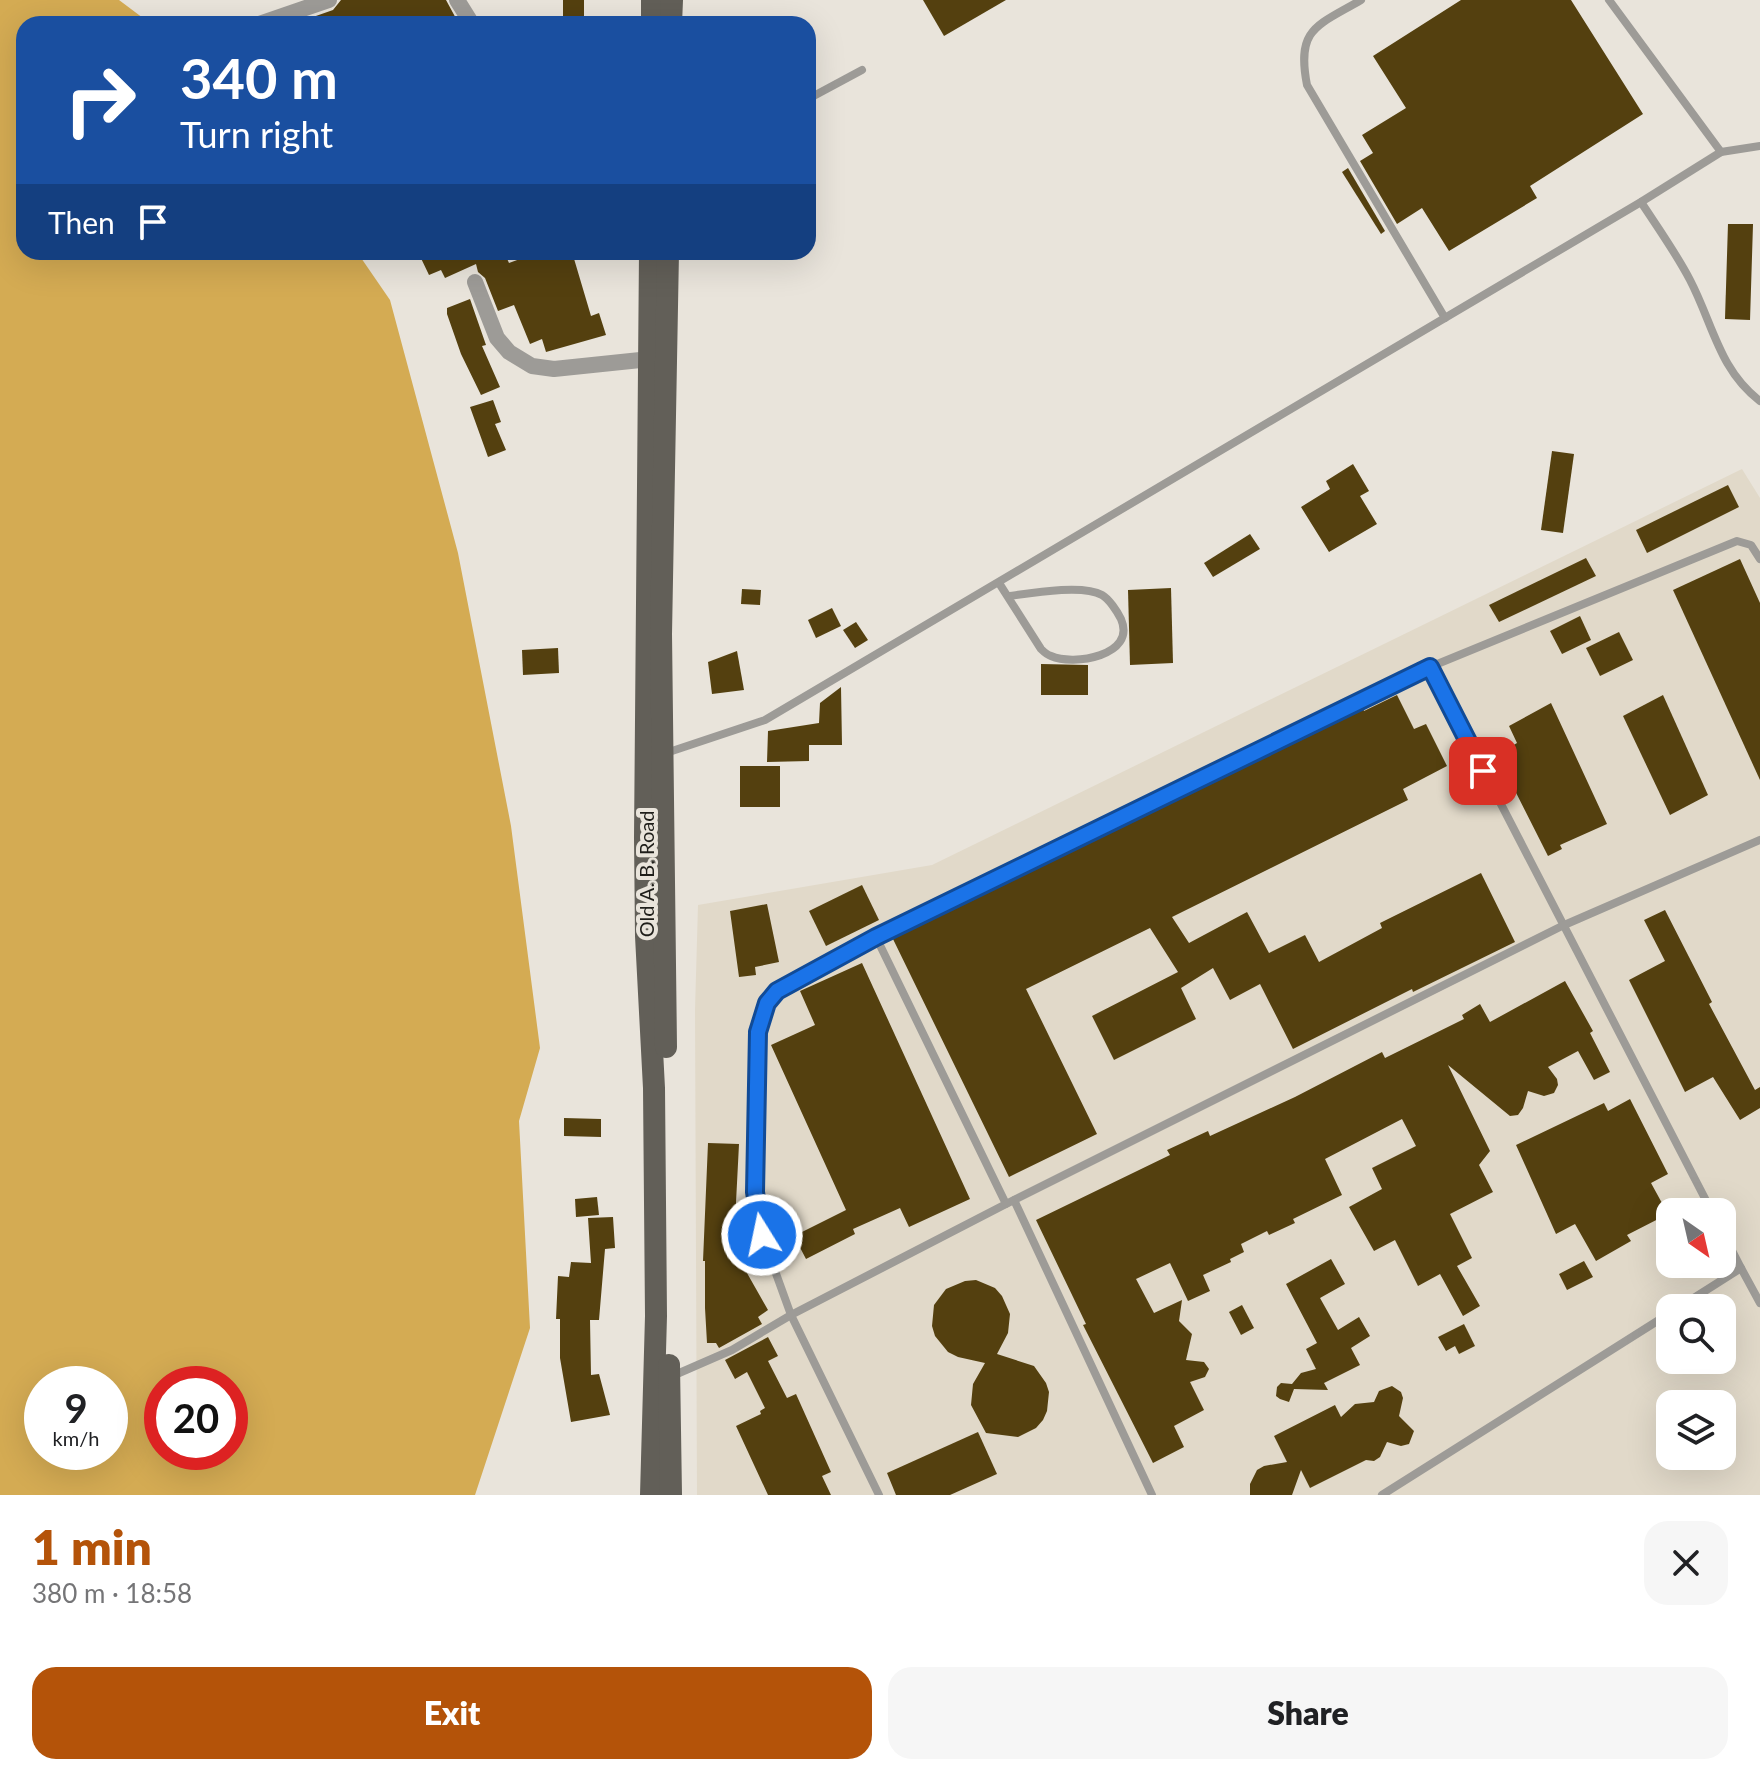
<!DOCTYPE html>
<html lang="en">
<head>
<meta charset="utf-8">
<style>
	:root { --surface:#fff; --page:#f6f6f6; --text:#202124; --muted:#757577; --accent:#b45309 }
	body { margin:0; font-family:Lato,sans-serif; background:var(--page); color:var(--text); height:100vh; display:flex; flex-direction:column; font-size:30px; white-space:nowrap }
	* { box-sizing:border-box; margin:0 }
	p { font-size:26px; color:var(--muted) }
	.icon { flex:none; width:44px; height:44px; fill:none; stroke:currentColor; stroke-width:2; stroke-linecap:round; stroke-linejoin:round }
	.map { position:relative; height:1495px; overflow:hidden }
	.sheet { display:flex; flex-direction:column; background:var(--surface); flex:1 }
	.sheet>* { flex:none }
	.banner { position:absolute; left:16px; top:16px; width:800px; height:244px; border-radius:24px; box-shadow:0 8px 32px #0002; background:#1a4fa0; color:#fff; overflow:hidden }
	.needle { width:52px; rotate:146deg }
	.fabs { position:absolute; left:1656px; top:1198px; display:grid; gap:16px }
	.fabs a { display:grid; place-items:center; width:80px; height:80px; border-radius:16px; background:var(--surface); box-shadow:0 8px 32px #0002; font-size:40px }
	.speed { position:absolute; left:24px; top:1366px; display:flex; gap:16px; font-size:40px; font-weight:700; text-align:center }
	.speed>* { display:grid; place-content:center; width:104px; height:104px; border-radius:50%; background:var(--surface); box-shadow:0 8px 32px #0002; line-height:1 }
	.speed small { font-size:20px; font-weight:400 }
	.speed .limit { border:12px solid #d22; background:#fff; color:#111 }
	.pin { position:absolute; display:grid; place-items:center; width:68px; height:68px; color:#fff; margin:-34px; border-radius:16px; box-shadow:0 4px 12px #0006 }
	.me { position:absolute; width:88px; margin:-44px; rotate:350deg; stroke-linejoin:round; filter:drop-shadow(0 0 6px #0008) }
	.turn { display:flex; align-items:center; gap:28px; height:168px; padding:0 32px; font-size:36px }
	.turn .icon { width:104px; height:104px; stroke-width:2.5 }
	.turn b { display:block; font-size:56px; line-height:68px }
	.then { display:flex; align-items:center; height:76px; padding:0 32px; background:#0003; gap:16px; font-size:30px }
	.round { display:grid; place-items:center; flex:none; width:84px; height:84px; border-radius:24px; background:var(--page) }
	.summary { display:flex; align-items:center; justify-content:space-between; height:136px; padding:0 32px }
	h1 { font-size:48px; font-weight:800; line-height:60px; color:var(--accent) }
	.cta { display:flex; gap:16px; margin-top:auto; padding:16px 32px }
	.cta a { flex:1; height:92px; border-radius:24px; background:var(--accent); color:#fff; font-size:32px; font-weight:800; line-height:92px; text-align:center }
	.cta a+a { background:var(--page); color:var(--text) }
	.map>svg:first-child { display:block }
</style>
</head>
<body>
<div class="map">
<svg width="1760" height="1495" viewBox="0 0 1760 1495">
	<rect width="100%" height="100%" fill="#e9e4db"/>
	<path fill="#e1d9c9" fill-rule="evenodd" d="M1742,469L1760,498V1495H697L695,1010L698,905L932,865ZM1670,1212H1722V1264H1670ZM1670,1308H1722V1360H1670ZM1670,1404H1722V1456H1670Z"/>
	<path fill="#d4ab53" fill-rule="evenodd" d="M0,0H119L151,24H24V252H357L390,300L458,553L511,826L540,1048L519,1121L530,1328L475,1495H0ZM42,1384H110V1452H42ZM162,1384H230V1452H162Z"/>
	<g fill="#54400f">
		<path d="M446,0L459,24H293L333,10L341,0Z"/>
		<rect x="563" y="0" width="21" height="24"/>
		<path d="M923,0H1006L944,36Z"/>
		<path d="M1461,0H1571L1643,114L1530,186L1537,198L1449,251L1422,208L1397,224L1360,161L1373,153L1362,135L1406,108L1373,56Z"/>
		<path d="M1348,168L1385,231L1381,234L1342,172Z"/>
		<path d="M1728,224H1753L1750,320L1725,319Z"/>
		<path d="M418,252H504L509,263L539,252H572L591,316L599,313L606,335L546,352L542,339L530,344L514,305L498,311L485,278L478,272L476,264L445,278L441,270L429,275Z"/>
		<path d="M470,299L486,345L482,346L500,387L481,395L461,354L447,314V308Z"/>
		<path d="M493,400L501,422L495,424L506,450L488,457L470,407Z"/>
		<path d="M1552,451L1574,454L1563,533L1541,530Z"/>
		<path d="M1353,464L1369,491L1360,496L1377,524L1329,552L1301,507L1330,489L1326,481Z"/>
		<path d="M1728,485L1739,507L1647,553L1636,530Z"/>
		<path d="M1250,534L1260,549L1213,577L1204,563Z"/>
		<path d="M1586,558L1596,576L1499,622L1489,605Z"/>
		<path d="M1740,559L1760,603V780L1673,590Z"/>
		<path d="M1171,588L1173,663L1130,665L1128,590Z"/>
		<path d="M742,589L761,590L760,605L741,604Z"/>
		<path d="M832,608L841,626L816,638L808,620Z"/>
		<path d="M1580,616L1591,640L1562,654L1550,631Z"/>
		<path d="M856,622L868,640L855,648L843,630Z"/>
		<path d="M1619,632L1633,660L1600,676L1586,648Z"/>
		<path d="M558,648L559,673L523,675L522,650Z"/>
		<path d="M737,651L744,690L712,694L708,662Z"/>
		<path d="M1041,664L1088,665V695H1041Z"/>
		<path d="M841,687L842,745H809V761L767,762L768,731L819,723L820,703Z"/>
		<path d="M1397,695L1414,729L1426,724L1447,766L1403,789L1408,800L1172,917L1189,943L1247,912L1269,953L1305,935L1319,962L1382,928L1380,923L1481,873L1515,942L1413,992L1412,989L1293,1049L1260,984L1230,1000L1213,968L1181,988L1196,1019L1114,1060L1092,1016L1178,972L1150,928L1026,989L1097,1134L1009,1177L892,937L1363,708L1364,711Z"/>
		<path d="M1663,695L1708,795L1670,815L1623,716Z"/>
		<path d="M1551,703L1607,824L1560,845L1562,849L1548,856L1497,755L1517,743L1509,726Z"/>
		<rect x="740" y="766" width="40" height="41"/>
		<path d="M862,885L879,920L826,946L809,911Z"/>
		<path d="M767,904L779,962L755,967L756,975L739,977L730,911Z"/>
		<path d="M1665,910L1712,1002L1709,1004L1755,1090L1760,1087V1108L1740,1120L1713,1077L1685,1092L1629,980L1665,961L1644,920Z"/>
		<path d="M862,963L970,1199L909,1227L900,1208L853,1229L855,1234L806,1259L794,1236L846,1210L771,1045L815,1025L800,991Z"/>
		<path d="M1565,981L1593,1031L1590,1033L1610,1072L1594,1080L1578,1051L1548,1067L1557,1079L1558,1085L1554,1093L1544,1096L1528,1091L1523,1108L1518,1115L1510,1116L1448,1065L1490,1151L1479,1165L1493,1192L1450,1214L1472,1258L1457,1266L1480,1306L1463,1316L1440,1274L1418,1286L1395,1240L1374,1251L1349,1207L1382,1189L1372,1168L1416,1146L1402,1119L1325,1159L1342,1195L1293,1219L1295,1223L1269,1235L1267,1231L1241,1244L1244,1252L1230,1259L1231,1262L1203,1275L1210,1291L1188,1301L1170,1263L1136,1279L1154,1313L1182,1300L1179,1321L1192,1334L1186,1360L1204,1362L1209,1369L1205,1377L1190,1382L1204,1410L1174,1426L1184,1447L1153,1463L1083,1325L1086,1324L1036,1220L1170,1155L1167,1150L1208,1131L1210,1136L1295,1097L1382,1052L1385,1058L1464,1019L1462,1015L1480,1004L1490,1022Z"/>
		<path d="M1630,1099L1668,1174L1651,1183L1668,1214L1627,1235L1631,1241L1596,1261L1575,1224L1556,1234L1516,1145L1604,1103L1608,1111Z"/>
		<path d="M564,1118L601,1119V1137L564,1136Z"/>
		<path d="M708,1143L739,1144L735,1222H745L743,1266L768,1310L758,1317L762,1324L719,1348L716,1343H707L705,1308V1261H703Z"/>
		<path d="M597,1197L599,1215L576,1217L575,1199Z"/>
		<path d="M613,1217L615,1248L605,1249L599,1320H590L591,1375L599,1374L610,1415L571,1422L560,1358V1319H556L558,1276L569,1277L571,1262L591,1263L588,1218Z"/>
		<path d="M1331,1259L1345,1284L1320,1298L1338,1330L1359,1317L1370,1336L1351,1348L1360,1365L1324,1383L1328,1390L1294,1389L1289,1402L1280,1399L1276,1396L1277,1387L1281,1383L1292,1384L1301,1373L1316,1369L1306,1349L1317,1343L1286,1284Z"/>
		<path d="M1584,1261L1593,1277L1567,1290L1559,1274Z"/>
		<path d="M976,1280L995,1288L1002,1296L1010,1314L1008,1333L997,1354L1034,1366L1046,1383L1049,1392L1047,1411L1043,1420L1036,1428L1018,1437L986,1433L971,1405L973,1384L985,1363L958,1357L948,1352L935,1336L932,1326L934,1305L946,1289L965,1281Z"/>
		<path d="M1242,1305L1254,1328L1241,1335L1229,1312Z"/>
		<path d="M1464,1324L1475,1346L1459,1354L1455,1346L1446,1351L1438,1337Z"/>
		<path d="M768,1337L778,1356L768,1361L787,1398L796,1394L831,1472L822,1476L831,1495H768L736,1426L761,1414L760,1411L765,1408L747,1372L735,1379L725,1360Z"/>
		<path d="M1392,1386L1401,1392L1403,1398L1399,1416L1414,1431L1409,1444L1401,1446L1387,1442L1380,1457L1374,1461L1366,1460L1310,1488L1301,1470L1292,1495H1250V1484L1257,1470L1264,1466L1287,1462L1274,1436L1335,1405L1341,1417L1355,1404L1374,1402L1379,1391Z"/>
		<path d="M978,1432L997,1474L950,1495H896L887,1473Z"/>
	</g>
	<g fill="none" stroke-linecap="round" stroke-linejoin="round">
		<g stroke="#9d9b97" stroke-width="8">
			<path d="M1361,0C1317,26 1296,28 1307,85L1445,318"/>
			<path d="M1609,0L1721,152"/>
			<path d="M808,99L862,70"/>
			<path d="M1641,202C1658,228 1676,253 1690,280C1713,324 1719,370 1760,401"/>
			<path d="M999,583L1041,649C1044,652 1047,655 1051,656C1073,666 1137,656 1121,619C1117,611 1109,599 1102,595C1083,584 1031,593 1010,596"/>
			<path d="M1430,667L1737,541L1751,545L1760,559"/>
			<path d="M666,753L765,720L1641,202L1721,152L1760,146"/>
			<path d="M876,937L777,991L767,1003L758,1032L755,1192L762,1235L791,1315L879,1495"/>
			<path d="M1014,1200L1152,1495"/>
			<path d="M1006,1204L876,937L1430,667L1712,1212"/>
			<path d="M1741,1268L1760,1303"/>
			<path d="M1678,1308L1741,1268L1722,1231"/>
			<path d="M670,1377L732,1350L791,1315L1006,1204L1562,926L1760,840"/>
			<path d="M1382,1495L1670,1313"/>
		</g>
		<g stroke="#9d9b97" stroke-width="16">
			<path d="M457,0L472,24"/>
			<path d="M259,24L329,0"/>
			<path d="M475,282L497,338L509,352L532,366L554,369L650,359"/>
		</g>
		<g stroke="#625f58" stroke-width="22">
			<path d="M652,24V0"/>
			<path d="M671,24L672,0"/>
			<path d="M650,252L645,838L646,936L654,1088L656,1316L651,1495"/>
			<path d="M666,1047L661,634L668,252"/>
			<path d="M669,1365L671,1495"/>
		</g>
	</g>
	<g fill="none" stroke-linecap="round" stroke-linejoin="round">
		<defs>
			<path id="route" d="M762,1235L755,1192L758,1032L767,1003L777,991L876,937L1430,667L1483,771"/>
		</defs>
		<use href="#route" stroke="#114b97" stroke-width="20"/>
		<use href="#route" stroke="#1a73e8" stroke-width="14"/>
	</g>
	<g text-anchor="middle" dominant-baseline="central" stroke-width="8" stroke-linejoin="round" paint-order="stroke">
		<g font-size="20" fill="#1f1e1a" stroke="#e9e4db">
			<text transform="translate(646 874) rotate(-90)">Old A. B. Road</text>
		</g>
	</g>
</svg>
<div class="fabs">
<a><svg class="needle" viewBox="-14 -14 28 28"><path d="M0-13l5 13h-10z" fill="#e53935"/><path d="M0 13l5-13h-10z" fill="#757577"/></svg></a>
<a><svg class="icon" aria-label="search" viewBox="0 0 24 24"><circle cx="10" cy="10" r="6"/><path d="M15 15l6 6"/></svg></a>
<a><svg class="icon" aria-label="layers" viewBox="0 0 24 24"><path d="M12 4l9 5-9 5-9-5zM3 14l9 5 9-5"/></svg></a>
</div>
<div class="speed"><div>9<small>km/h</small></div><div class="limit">20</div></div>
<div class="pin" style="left:1483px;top:771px;background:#d93025"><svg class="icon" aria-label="arrive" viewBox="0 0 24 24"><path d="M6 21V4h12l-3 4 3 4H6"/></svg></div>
<svg class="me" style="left:762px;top:1235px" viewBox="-20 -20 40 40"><circle r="17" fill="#1a73e8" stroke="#fff" stroke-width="3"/><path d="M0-11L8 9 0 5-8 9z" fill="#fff"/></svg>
<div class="banner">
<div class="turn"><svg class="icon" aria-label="right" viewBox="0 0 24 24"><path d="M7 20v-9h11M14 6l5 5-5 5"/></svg><div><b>340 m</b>Turn right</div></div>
<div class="then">Then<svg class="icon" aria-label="arrive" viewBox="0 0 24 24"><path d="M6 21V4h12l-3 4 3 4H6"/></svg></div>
</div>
</div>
<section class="sheet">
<div class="summary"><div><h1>1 min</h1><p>380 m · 18:58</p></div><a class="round"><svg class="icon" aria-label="close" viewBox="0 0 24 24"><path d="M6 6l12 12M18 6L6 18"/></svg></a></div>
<div class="cta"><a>Exit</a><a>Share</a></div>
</section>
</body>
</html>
